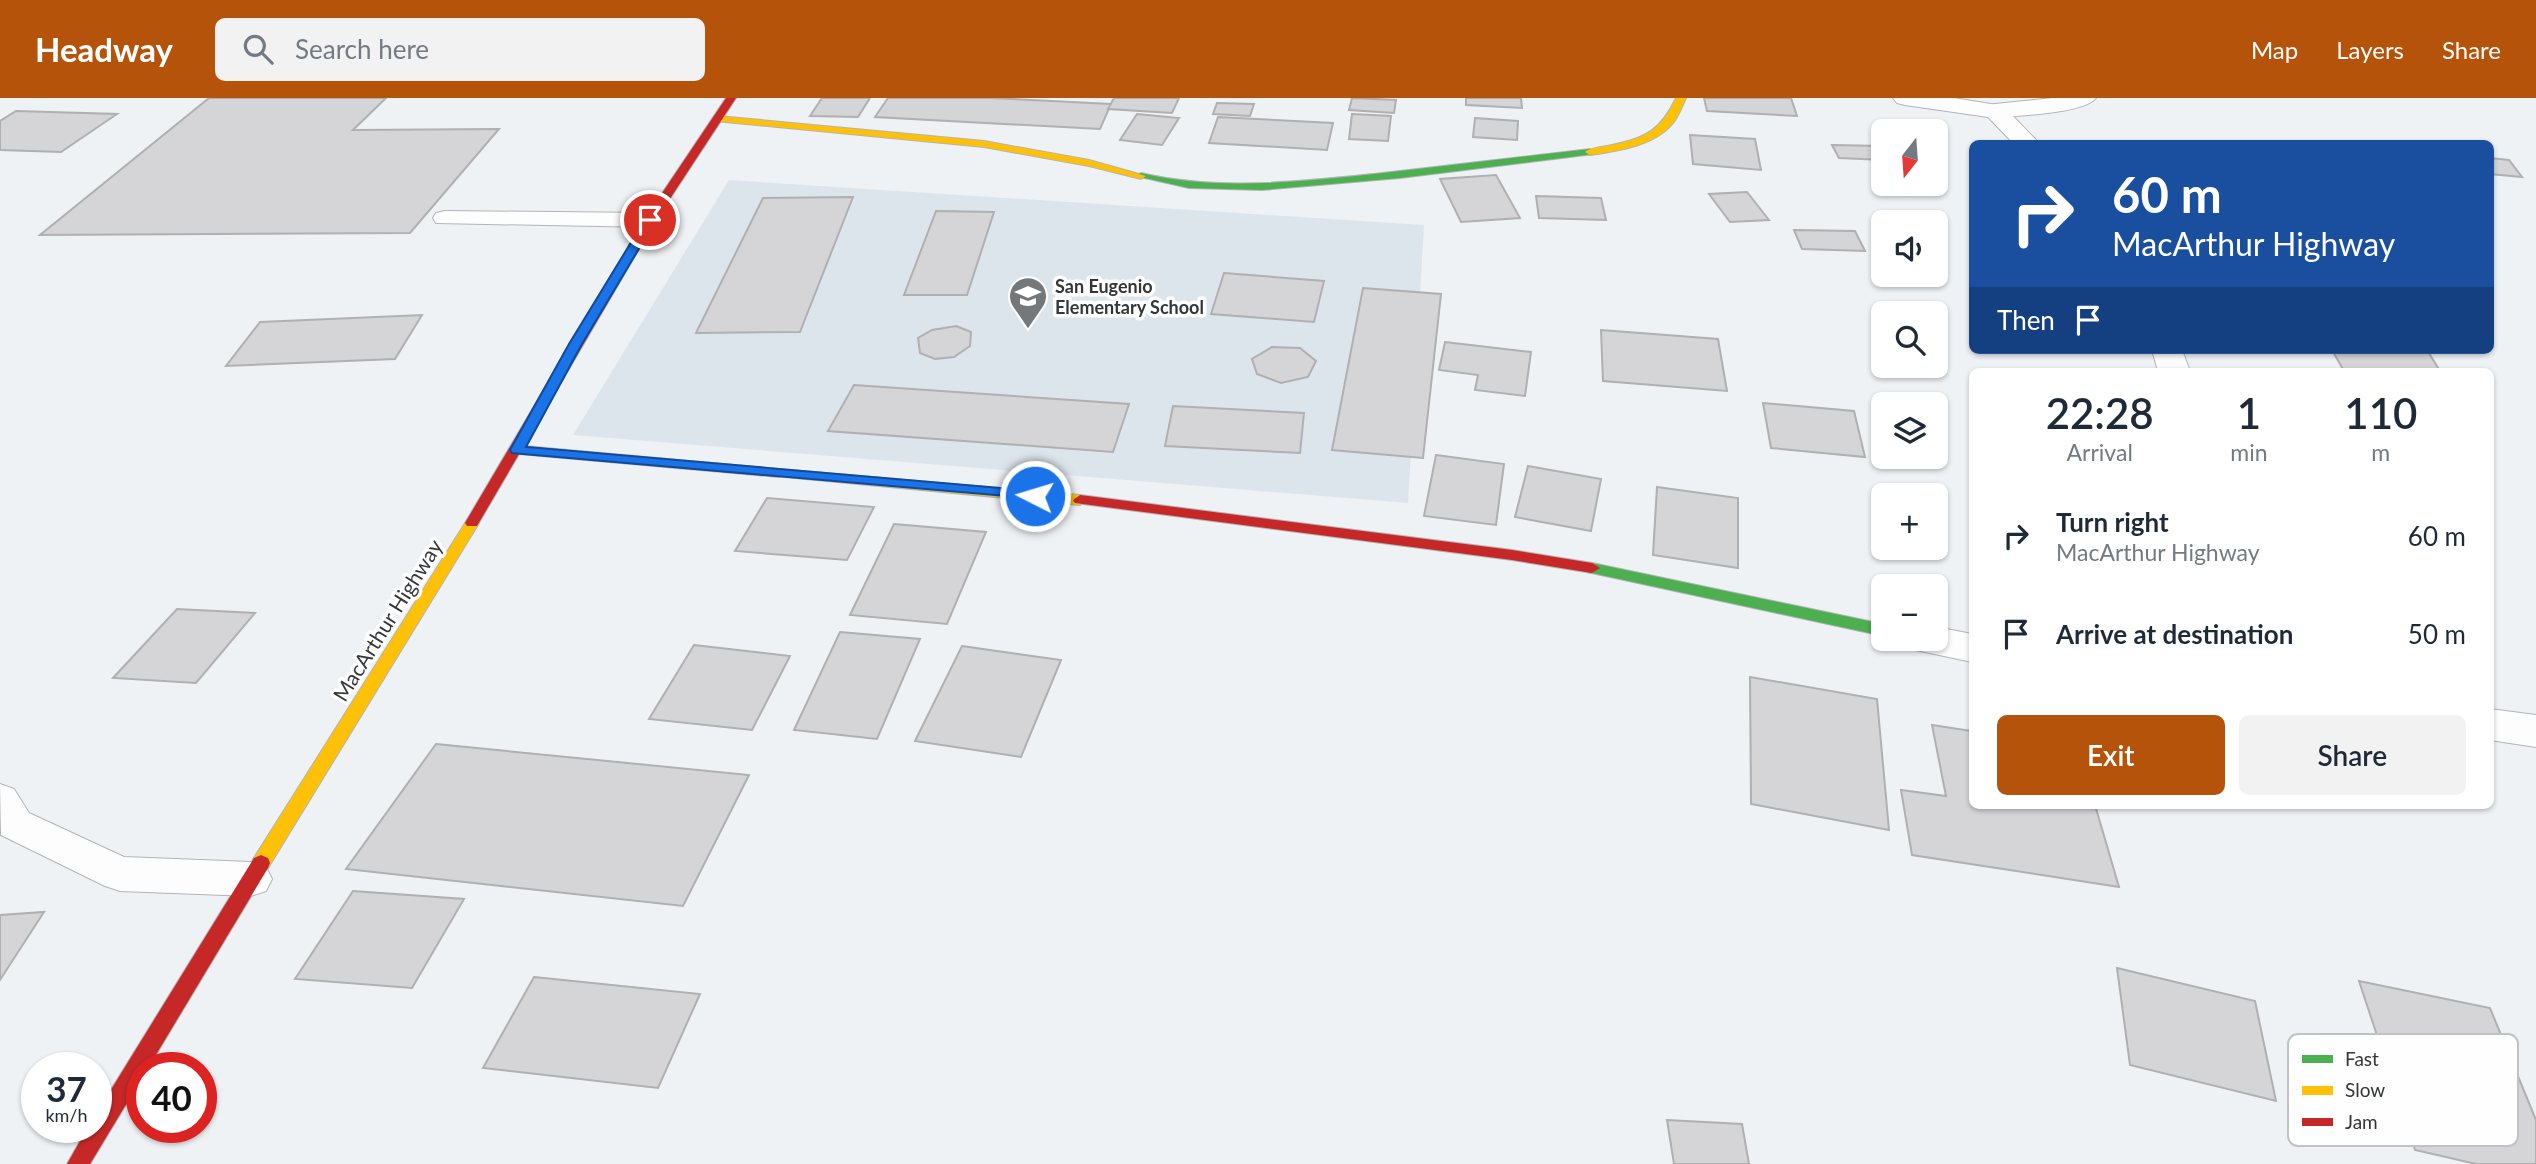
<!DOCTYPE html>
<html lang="en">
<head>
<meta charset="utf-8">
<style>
	:root { --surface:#fff; --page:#f2f2f3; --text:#1f2937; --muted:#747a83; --accent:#b45309 }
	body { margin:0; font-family:Lato,sans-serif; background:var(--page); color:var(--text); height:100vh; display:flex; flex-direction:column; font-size:26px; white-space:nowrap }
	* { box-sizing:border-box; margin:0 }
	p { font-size:23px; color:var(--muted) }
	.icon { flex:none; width:38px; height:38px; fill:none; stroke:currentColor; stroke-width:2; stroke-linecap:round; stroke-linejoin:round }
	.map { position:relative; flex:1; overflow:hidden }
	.drawer { position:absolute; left:1969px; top:270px; width:525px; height:441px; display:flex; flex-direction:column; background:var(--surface); border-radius:10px; box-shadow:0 2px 5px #0004 }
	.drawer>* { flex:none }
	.hud { position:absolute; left:1969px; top:42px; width:525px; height:214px; border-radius:10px; box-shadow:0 2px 5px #0004; background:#1a4fa0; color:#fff; overflow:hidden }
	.needle { width:46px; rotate:197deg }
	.fabs { position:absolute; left:1871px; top:21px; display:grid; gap:14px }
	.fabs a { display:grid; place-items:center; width:77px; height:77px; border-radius:10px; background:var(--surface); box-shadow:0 2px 5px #0004; font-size:35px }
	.speed { position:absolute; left:21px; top:954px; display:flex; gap:14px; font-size:35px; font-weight:700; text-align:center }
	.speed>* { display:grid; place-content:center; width:91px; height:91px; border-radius:50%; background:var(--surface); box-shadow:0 2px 5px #0004; line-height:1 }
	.speed small { font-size:18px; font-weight:400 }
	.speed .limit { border:10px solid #d22; background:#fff; color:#111 }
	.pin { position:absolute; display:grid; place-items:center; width:60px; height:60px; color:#fff; margin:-30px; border:4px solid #fff; border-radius:50%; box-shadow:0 2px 7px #0007 }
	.me { position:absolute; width:77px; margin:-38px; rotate:275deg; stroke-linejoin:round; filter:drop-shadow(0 0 5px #0008) }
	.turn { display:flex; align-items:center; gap:24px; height:147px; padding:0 28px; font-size:32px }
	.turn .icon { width:91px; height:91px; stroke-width:2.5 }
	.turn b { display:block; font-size:49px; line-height:60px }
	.then { display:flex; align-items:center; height:66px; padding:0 28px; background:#0003; gap:14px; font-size:26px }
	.eta { display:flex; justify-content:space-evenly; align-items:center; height:119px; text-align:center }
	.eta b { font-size:42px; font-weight:600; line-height:49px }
	.button { display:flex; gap:14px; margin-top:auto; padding:14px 28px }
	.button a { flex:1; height:80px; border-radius:10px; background:var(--accent); color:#fff; font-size:28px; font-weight:600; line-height:80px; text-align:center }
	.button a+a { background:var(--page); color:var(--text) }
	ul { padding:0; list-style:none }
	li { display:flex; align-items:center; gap:21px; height:98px; padding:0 28px }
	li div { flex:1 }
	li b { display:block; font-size:26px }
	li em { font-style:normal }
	header { display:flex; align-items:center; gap:42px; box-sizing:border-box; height:98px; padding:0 35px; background:var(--accent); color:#fff }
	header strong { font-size:33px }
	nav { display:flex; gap:38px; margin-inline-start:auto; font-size:24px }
	.search { width:490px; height:63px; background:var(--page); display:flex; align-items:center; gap:18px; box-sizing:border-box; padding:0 24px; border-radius:10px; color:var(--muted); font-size:26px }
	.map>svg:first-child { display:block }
</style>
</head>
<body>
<header>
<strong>Headway</strong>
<div class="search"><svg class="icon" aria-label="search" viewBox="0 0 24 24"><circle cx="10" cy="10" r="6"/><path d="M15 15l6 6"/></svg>Search here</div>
<nav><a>Map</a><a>Layers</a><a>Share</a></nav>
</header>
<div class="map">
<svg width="2536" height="1066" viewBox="0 0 2536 1066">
	<rect width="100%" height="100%" fill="#eff2f5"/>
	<path fill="#dde5ec" d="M729,82L1424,127L1408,405L573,337Z"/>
	<g fill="#d5d4d6" stroke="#b0afb1" stroke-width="2">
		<path d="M209,0H386L353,32L499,31L410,135L40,137Z"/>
		<path d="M822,0H870L858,19L810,18Z"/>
		<path d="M888,0H991L1111,6L1100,31L875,19Z"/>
		<path d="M1114,0H1179L1172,15L1108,11Z"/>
		<path d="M1352,0L1396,2L1394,15L1349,12Z"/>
		<path d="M1466,0H1521L1522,10L1466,7Z"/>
		<path d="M1704,0H1791L1797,18L1707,13Z"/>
		<path d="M1217,5L1254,6L1250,18L1213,16Z"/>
		<path d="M16,13L117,16L61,54L0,52V23Z"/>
		<path d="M1137,16L1179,20L1162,47L1120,42Z"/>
		<path d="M1352,16L1391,18L1388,43L1349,41Z"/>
		<path d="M1218,19L1333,25L1327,52L1209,45Z"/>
		<path d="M1475,20L1518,23L1517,42L1473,39Z"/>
		<path d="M1690,37L1755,41L1761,72L1693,66Z"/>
		<path d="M1832,47L1883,48V62L1839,60Z"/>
		<path d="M2490,60L2509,62L2522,79L2490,76Z"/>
		<path d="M1496,77L1520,120L1461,124L1440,81Z"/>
		<path d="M1747,94L1769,122L1730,124L1709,96Z"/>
		<path d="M1536,98L1601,100L1606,122L1539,120Z"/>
		<path d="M853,99L800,234L696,235L763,100Z"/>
		<path d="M936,113L994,114L967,197H904Z"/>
		<path d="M1794,132L1855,133L1865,153L1802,151Z"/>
		<path d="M1224,175L1324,183L1314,224L1211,216Z"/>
		<path d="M1363,190L1441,196L1423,360L1332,352Z"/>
		<path d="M422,217L395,261L226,268L260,224Z"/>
		<path d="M956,228L971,234L970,248L954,259L935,261L920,255L918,240L932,232Z"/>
		<path d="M1601,232L1718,241L1727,293L1603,283Z"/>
		<path d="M1445,244L1531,254L1525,298L1475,292L1478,277L1439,272Z"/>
		<path d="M1272,249L1300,250L1316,263L1308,279L1281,285L1257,276L1252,261Z"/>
		<path d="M2332,252H2427L2440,273H2344Z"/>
		<path d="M854,287L1129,306L1113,354L828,333Z"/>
		<path d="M1763,305L1854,313L1865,359L1771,350Z"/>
		<path d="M1173,308L1304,315L1300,355L1165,348Z"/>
		<path d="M1436,357L1504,366L1496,427L1424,418Z"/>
		<path d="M1528,368L1601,381L1591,433L1515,419Z"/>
		<path d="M1657,389L1738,400V470L1653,457Z"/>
		<path d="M767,400L874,409L847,462L735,453Z"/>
		<path d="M894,426L986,434L947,526L850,517Z"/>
		<path d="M177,511L255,515L196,585L113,580Z"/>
		<path d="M840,534L920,541L877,641L794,632Z"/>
		<path d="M694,547L790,558L752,632L649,621Z"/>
		<path d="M962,548L1061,562L1021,659L915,643Z"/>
		<path d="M1750,579L1877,601L1889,732L1751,706Z"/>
		<path d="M1932,627L1972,633V707H2095L2119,789L1912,757L1901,692L1946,698Z"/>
		<path d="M436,646L749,677L683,808L346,771Z"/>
		<path d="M353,793L464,801L412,890L295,881Z"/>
		<path d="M44,814L0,882V817Z"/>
		<path d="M2117,870L2255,903L2276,1003L2130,967Z"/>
		<path d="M534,879L700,896L658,990L483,970Z"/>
		<path d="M2359,883L2490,910L2536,1022V1066H2476L2415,1052Z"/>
		<path d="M1667,1022L1742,1026L1749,1066H1674Z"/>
	</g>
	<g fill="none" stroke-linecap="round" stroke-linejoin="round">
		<defs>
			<g id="lane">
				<path d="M2053,0H2096C2084,16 2016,17 1995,20L1987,18L1984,13L1987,8L1995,6Z"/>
				<path d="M445,113L650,115L659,117L662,122L659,127L650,129L436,125L433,120L436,115Z"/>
				<path d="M0,686L14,691L29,715L124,759L251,764L266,769L272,781L266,793L251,798L120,793L105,788L1,737Z"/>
			</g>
			<g id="street">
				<path d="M1893,0H1954L2003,8L2040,46H2014L1988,19L1905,7L1897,5Z"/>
				<path d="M2152,252H2182L2190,273H2158Z"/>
				<path d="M1936,529L1972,536V564L1911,551L1906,541H1936Z"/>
				<path d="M2490,611L2536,617V649L2490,642Z"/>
			</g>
			<g id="fast">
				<path d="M1590,51L1595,54L1594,56L1400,80L1262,92L1189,90L1136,78L1141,75C1218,93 1296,84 1374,76C1446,68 1518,59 1590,51Z"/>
				<path d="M1592,465L1883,526V538L1587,474L1584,470L1587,466Z"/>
			</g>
			<g id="slow">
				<path d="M1676,0H1686C1682,8 1679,18 1673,25C1655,48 1617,53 1590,57L1585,54C1592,49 1603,49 1612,47C1646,40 1661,32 1676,0Z"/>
				<path d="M718,18L984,43L1089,62L1146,78L1141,81L1089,68L984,49L715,23V19Z"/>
				<path d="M779,371L1080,397L1087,402L1080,407L774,378L772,375L774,372Z"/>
				<path d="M472,420L479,425L268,770L261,773L254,770L252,765L254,760L467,422Z"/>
			</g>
			<g id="jam">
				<path d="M726,0H736L656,122L524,348L779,371L786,375L779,379L519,356L477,428H467L465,425L644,122Z"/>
				<path d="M1080,397L1512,452L1592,465L1600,470L1592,475L1512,462L1075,405L1073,402Z"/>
				<path d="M261,757L268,760L270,765L268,770L148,970H142V980L90,1066H67L88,1029H96V1016L254,760Z"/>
			</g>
		</defs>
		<use href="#lane" stroke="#b2b4b7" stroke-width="2"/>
		<use href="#street" stroke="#b2b4b7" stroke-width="2"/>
		<use href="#fast" stroke="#b2b4b7" stroke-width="2"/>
		<use href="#slow" stroke="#b2b4b7" stroke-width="2"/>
		<use href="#jam" stroke="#b2b4b7" stroke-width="2"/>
		<use href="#lane" fill="#fdfdfe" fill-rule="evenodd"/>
		<use href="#street" fill="#fdfdfe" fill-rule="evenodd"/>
		<use href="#fast" fill="#4caf50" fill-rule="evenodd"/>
		<use href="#slow" fill="#ffc107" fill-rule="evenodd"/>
		<use href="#jam" fill="#c62828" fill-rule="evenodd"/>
	</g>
	<path fill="#1a73e8" stroke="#114b97" stroke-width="2" d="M646,120L656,122L582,246L526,349L1035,393L1040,394L1042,398L1040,401L512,355L510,352L569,246Z"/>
	<defs>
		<symbol id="school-pin" viewBox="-11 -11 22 30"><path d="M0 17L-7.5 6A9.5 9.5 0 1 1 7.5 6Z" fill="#75787a" stroke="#fefefe"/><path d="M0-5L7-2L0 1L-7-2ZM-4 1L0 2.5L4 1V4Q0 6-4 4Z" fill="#fff"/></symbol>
	</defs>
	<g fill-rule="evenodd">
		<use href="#school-pin" x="1006" y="176" width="44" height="60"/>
	</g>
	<g text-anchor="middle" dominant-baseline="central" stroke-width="7" stroke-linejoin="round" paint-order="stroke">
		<g font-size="18" font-weight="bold" fill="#343638" stroke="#fefefe" text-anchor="start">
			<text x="1055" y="188">San Eugenio<tspan x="1055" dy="21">Elementary School</tspan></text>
		</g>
		<g font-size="21" fill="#343638" stroke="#fefefe">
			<text transform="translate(387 522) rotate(-58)">MacArthur Highway</text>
		</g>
	</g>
	<rect x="2288" y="936" width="230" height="112" rx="10" fill="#fefefe" stroke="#c1c2c3" stroke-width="2"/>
	<rect x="2302" y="957" width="31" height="8" fill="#4caf50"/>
	<rect x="2302" y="988" width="31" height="9" fill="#ffc107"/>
	<rect x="2302" y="1020" width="31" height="8" fill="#c62828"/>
	<g font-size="19" fill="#343638">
		<text x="2345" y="968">Fast</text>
		<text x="2345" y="999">Slow</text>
		<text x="2345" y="1031">Jam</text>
	</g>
</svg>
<div class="fabs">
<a><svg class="needle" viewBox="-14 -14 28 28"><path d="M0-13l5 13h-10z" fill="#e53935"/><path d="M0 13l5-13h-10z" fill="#747a83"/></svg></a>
<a><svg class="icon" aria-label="sound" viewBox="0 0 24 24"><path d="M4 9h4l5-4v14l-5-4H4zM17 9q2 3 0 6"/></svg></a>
<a><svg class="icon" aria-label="search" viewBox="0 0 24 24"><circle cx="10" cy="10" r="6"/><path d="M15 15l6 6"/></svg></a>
<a><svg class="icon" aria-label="layers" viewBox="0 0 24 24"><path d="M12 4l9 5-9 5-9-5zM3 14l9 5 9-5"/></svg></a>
<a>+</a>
<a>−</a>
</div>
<div class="speed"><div>37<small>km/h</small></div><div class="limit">40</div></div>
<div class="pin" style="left:650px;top:122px;background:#d93025"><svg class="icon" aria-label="arrive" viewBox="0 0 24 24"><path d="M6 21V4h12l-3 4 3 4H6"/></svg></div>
<svg class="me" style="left:1035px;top:398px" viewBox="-20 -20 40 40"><circle r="17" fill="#1a73e8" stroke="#fff" stroke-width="3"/><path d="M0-11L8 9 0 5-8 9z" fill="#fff"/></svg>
<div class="hud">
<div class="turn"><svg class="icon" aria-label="right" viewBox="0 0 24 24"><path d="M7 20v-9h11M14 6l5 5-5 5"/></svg><div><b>60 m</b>MacArthur Highway</div></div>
<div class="then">Then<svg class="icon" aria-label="arrive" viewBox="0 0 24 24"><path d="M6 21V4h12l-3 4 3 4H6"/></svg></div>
</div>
<section class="drawer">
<div class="eta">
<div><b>22:28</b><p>Arrival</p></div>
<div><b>1</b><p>min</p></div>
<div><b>110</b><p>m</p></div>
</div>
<ul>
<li><svg class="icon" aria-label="right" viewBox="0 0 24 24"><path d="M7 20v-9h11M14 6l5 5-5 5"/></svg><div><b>Turn right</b><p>MacArthur Highway</p></div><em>60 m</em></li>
<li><svg class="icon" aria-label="arrive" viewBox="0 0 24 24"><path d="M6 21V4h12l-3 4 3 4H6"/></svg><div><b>Arrive at destination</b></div><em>50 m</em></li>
</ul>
<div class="button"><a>Exit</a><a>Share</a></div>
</section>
</div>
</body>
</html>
